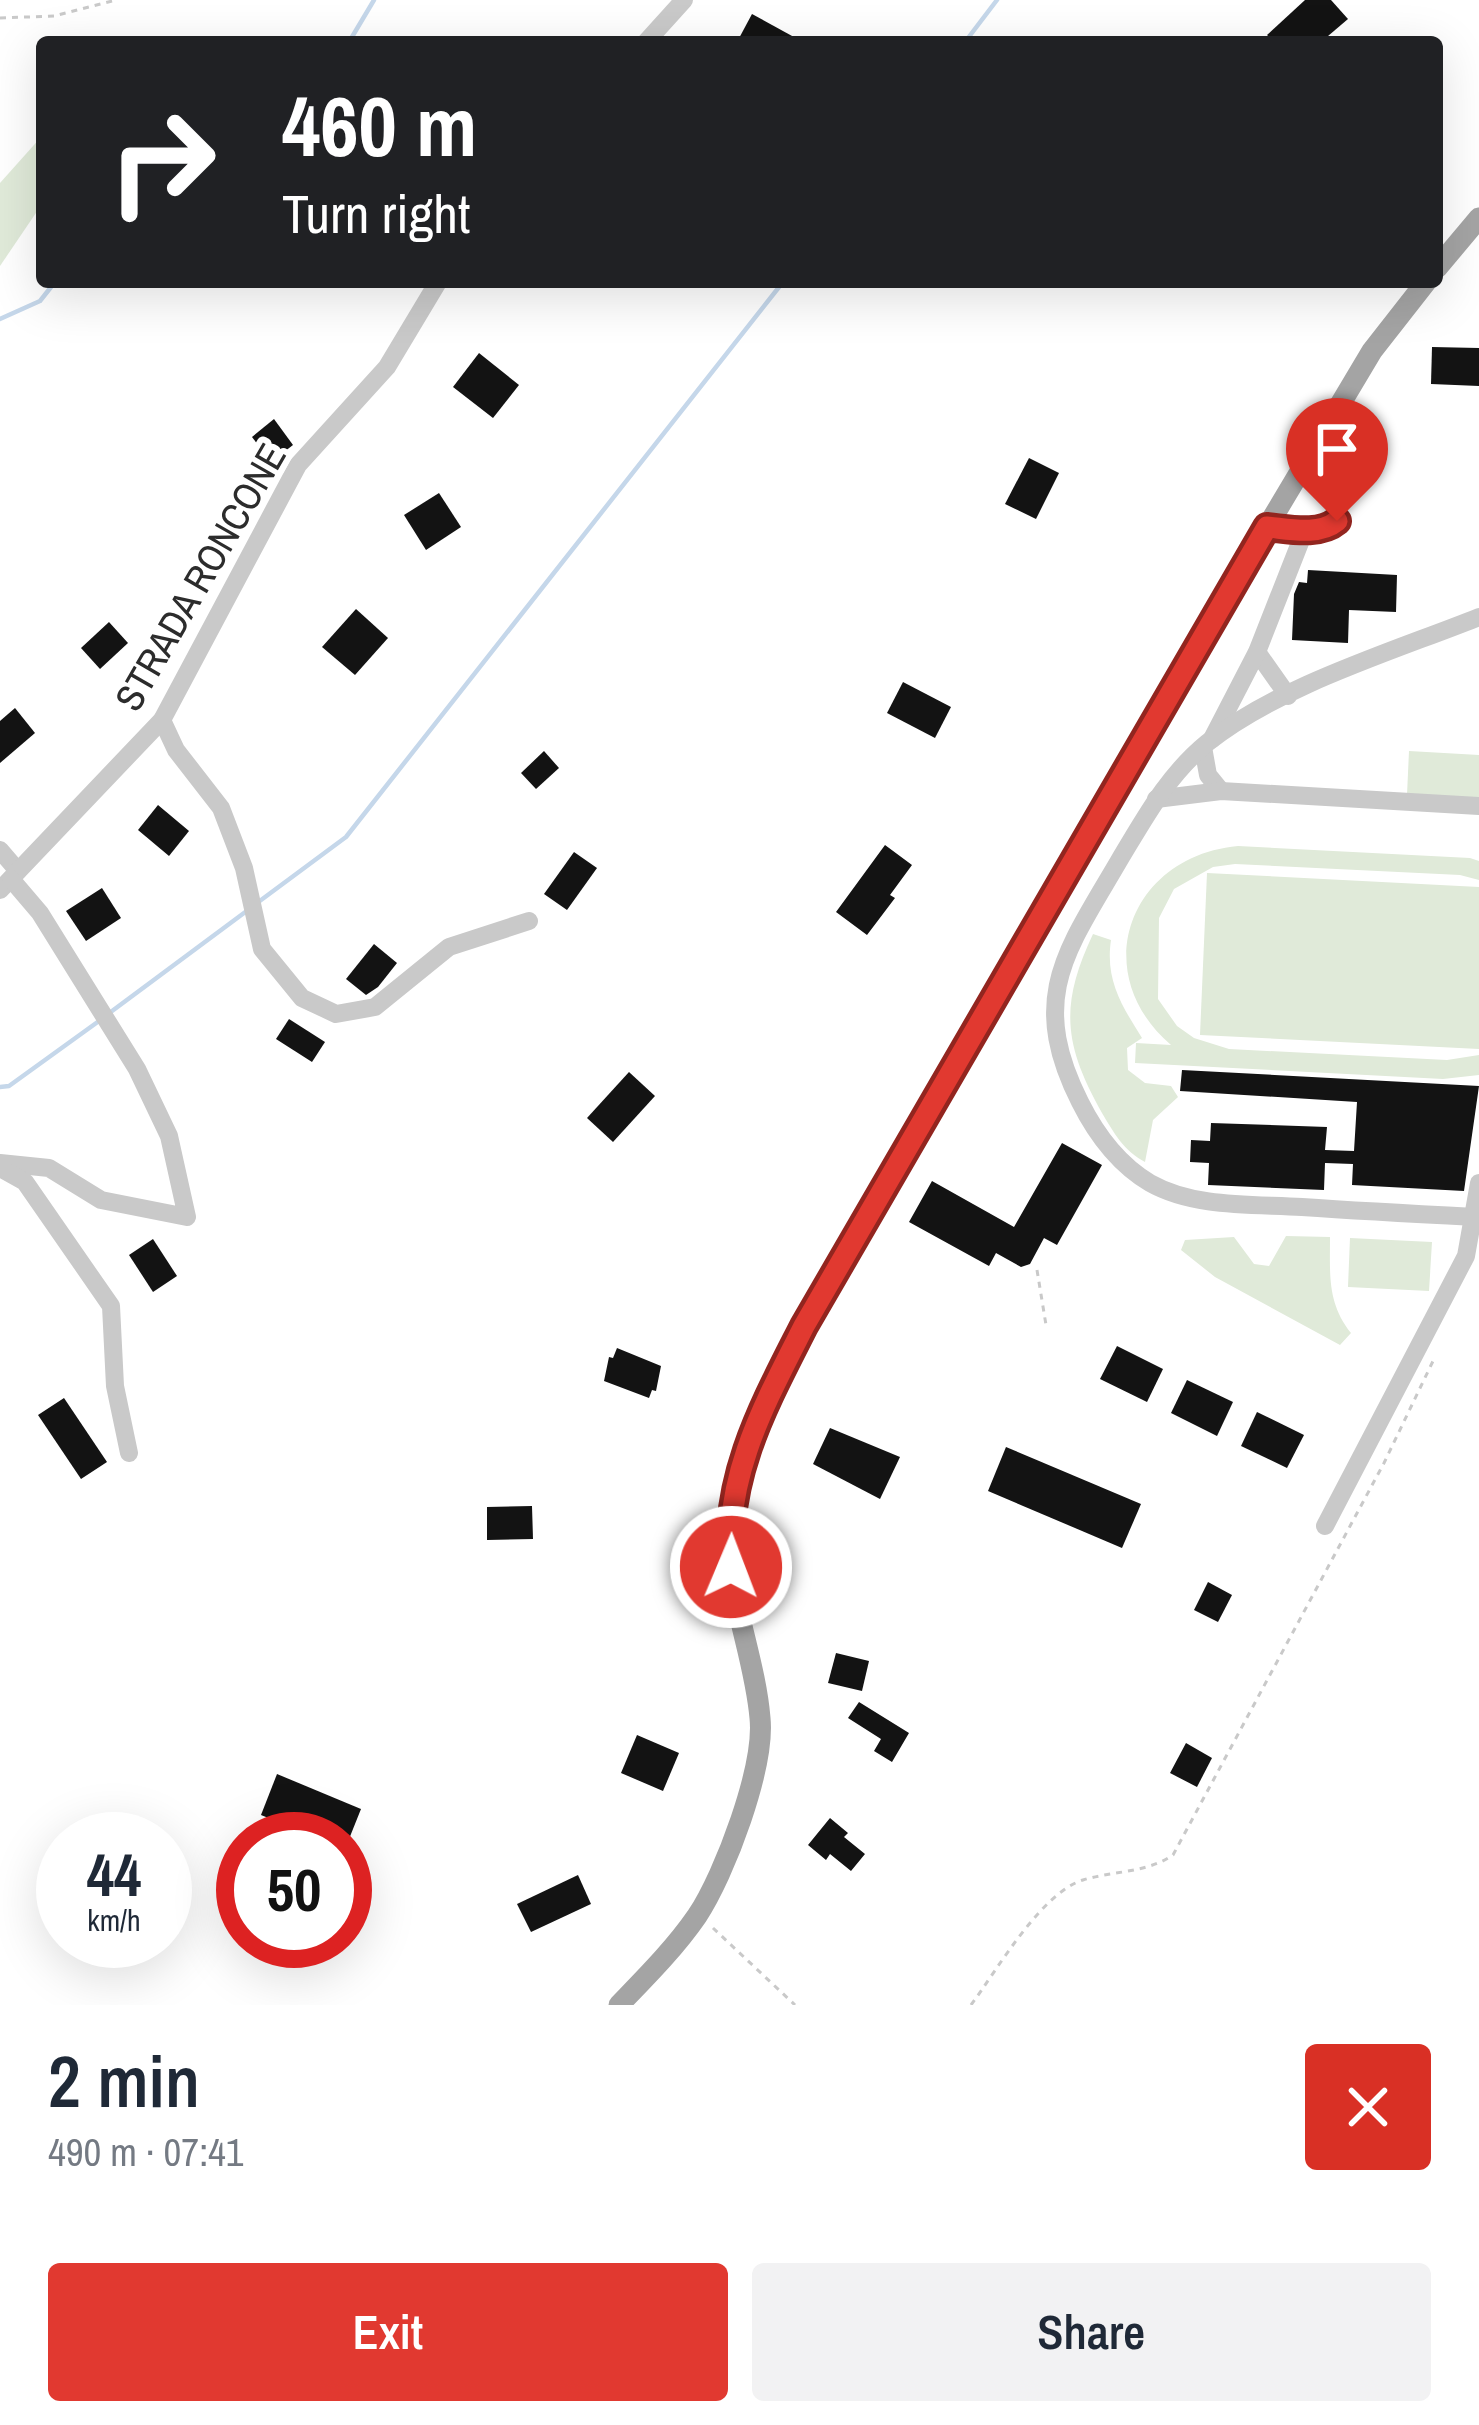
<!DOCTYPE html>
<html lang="en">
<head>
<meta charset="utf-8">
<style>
	:root { --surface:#fff; --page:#f2f2f3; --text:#1f2937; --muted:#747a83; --accent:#e13930 }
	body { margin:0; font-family:"Archivo Narrow",sans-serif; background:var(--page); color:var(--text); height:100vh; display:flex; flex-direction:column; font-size:45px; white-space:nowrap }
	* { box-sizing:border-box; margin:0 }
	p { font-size:39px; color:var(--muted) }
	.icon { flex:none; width:66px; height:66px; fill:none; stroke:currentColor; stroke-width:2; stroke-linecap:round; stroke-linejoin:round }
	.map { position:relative; height:2005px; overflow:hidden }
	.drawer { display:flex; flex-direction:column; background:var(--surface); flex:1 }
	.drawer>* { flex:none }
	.guide { position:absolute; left:36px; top:36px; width:1407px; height:252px; border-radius:12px; box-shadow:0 12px 48px #0002; background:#202124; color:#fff; overflow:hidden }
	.speed { position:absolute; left:36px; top:1812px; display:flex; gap:24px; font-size:60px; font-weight:700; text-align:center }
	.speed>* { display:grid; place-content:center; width:156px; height:156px; border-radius:50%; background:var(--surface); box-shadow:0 12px 48px #0002; line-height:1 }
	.speed small { font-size:30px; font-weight:400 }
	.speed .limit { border:18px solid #d22; background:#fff; color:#111 }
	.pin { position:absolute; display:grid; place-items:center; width:102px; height:102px; color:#fff; margin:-123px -51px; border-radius:50% 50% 50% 0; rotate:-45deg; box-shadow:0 0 12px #0007 }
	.pin .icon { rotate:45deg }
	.me { position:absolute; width:132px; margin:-66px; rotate:1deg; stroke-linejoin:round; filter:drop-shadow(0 0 9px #0008) }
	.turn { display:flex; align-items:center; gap:42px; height:252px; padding:0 48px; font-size:54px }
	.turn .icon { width:156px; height:156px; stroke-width:2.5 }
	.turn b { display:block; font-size:84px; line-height:102px }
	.round { display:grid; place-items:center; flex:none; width:126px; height:126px; border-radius:12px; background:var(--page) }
	.headline { display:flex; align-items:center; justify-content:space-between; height:204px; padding:0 48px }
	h1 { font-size:72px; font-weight:600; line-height:90px }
	.cta { display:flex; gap:24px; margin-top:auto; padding:24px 48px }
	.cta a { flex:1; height:138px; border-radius:12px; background:var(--accent); color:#fff; font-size:48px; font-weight:600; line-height:138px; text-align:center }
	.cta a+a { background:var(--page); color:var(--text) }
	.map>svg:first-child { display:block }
</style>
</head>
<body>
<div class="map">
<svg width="1479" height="2005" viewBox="0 0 1479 2005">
	<rect width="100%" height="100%" fill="#fff"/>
	<g fill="#e0ead9">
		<path d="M42,136V204L0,266V183Z"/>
		<path d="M1409,751L1479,755V799L1407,795Z"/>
		<path d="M1238,846L1470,858L1479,861V880L1460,875L1235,864L1213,867L1174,889L1159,918L1158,999L1177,1026L1194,1038L1229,1049L1447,1060L1479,1055V1075L1443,1079L1135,1063L1136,1043L1171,1045C1086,972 1130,856 1238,846Z"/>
		<path d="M1207,873L1479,887V1049L1200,1035Z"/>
		<path d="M1093,934L1111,940C1105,980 1122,1006 1142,1038L1127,1048L1128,1070L1145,1083L1171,1086L1178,1097L1153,1120L1145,1162C1124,1151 1114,1133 1102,1113C1064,1045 1059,1006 1093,934Z"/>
		<path d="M1286,1236L1330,1237C1330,1274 1327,1303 1351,1333L1340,1345L1215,1277L1181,1250L1185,1240L1234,1237L1254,1264L1269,1266Z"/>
		<path d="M1350,1238L1432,1242L1429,1291L1348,1287Z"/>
	</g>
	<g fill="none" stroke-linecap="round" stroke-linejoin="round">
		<g stroke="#c5d7ea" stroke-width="4.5">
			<path d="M349,42L374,0"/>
			<path d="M965,42L997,0"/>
			<path d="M0,319L40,301L55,282"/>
			<path d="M257,903L346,837L783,282"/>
			<path d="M108,1014L248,910"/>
			<path d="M0,1087L9,1086L99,1021"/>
		</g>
	</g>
	<g fill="#131313">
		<path d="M1305,0H1331L1348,19L1321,42H1274L1267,35Z"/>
		<path d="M752,14L803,42H737Z"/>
		<path d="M1432,347L1479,348V386L1431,384Z"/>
		<path d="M479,353L519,385L493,418L453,387Z"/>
		<path d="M274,419L293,445L271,462L252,437Z"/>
		<path d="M1029,458L1059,473L1036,519L1005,504Z"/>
		<path d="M439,493L461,527L426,550L404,515Z"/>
		<path d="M1308,570L1397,575L1396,612L1349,610L1348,643L1292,640L1294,594L1299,582L1307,583Z"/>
		<path d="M356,609L388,638L355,675L322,647Z"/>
		<path d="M109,622L128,643L100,669L81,648Z"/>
		<path d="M903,682L951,707L935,738L887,713Z"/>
		<path d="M15,708L35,733L0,763V721Z"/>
		<path d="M544,751L559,768L536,789L521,773Z"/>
		<path d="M158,805L189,831L169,856L138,830Z"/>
		<path d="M885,845L912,865L890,895L895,898L867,935L836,912Z"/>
		<path d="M574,852L597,868L567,910L544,894Z"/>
		<path d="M102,888L121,918L86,941L66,911Z"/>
		<path d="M374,944L397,963L378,987L366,995L346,979Z"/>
		<path d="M289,1019L325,1042L312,1062L276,1039Z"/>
		<path d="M1182,1070L1479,1086L1464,1191L1352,1185L1353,1164L1325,1163L1324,1190L1208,1185L1209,1163L1190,1162L1191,1140L1210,1141L1211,1123L1327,1127L1325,1150L1354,1151L1357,1102L1180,1091Z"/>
		<path d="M629,1072L655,1096L613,1142L587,1118Z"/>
		<path d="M1062,1143L1102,1165L1057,1245L1044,1238L1030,1264L1021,1267L996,1253L989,1266L909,1222L932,1181L1014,1227Z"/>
		<path d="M153,1239L177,1276L153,1292L129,1255Z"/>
		<path d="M1117,1346L1163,1369L1147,1402L1100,1379Z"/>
		<path d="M617,1348L661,1366L656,1391L652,1390L649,1398L604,1381L609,1357L613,1358Z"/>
		<path d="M1187,1380L1233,1402L1217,1436L1171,1413Z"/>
		<path d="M64,1398L107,1462L81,1479L38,1415Z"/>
		<path d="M1257,1412L1304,1435L1287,1468L1241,1446Z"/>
		<path d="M830,1428L900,1457L880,1499L813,1464Z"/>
		<path d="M1006,1447L1141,1504L1122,1548L988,1491Z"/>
		<path d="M532,1506L533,1539L487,1540V1507Z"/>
		<path d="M1208,1582L1232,1595L1218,1622L1194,1610Z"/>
		<path d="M836,1653L869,1661L862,1691L828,1683Z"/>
		<path d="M859,1702L909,1733L892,1762L874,1751L881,1739L848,1718Z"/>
		<path d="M637,1735L679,1753L663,1791L621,1773Z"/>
		<path d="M1186,1743L1212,1758L1197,1787L1170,1773Z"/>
		<path d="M277,1774L361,1809L349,1839H320L261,1815Z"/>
		<path d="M830,1818L848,1833L844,1837L865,1854L851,1871L830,1854L826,1860L808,1845Z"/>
		<path d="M578,1875L591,1904L531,1932L517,1904Z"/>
	</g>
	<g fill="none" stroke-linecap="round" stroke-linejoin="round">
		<g stroke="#c9c9c9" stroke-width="3" stroke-dasharray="6 6" stroke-linecap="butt">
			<path d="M0,18L54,16L116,0"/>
			<path d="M1037,1270L1046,1325"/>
			<path d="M713,1928L795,2005"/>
			<path d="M971,2005C997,1970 1041,1893 1083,1880C1112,1871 1147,1873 1173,1855L1384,1463L1434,1359"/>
		</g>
		<g stroke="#c9c9c9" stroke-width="18">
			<path d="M646,42L684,0"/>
			<path d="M1267,527C1290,529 1319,535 1338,521L1342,403"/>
			<path d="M1257,652L1288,696"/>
			<path d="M162,720L176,750L221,808L244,868L262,949L302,998L336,1014L375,1007L449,947L529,921"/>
			<path d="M1212,739L1257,652L1305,530"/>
			<path d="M1203,747L1208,775L1221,791"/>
			<path d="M1156,799L1221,791L1479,806"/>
			<path d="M0,850L18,871"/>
			<path d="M0,890L162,720L298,465L387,367L438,282"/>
			<path d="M0,1163L49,1168L101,1200L187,1217L169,1136L137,1069L40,913L11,879"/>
			<path d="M0,1168L25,1182L111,1306L115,1386L129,1453"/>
			<path d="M1475,1217C1417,1214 1360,1211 1302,1207C1253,1204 1194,1208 1150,1183C1118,1164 1096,1134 1080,1102C1027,997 1067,950 1120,859C1146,816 1168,775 1207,743C1278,686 1394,651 1479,617"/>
			<path d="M1325,1526L1466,1256L1479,1183"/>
		</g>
		<g stroke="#a4a4a4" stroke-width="21">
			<path d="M1437,268L1479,218"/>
			<path d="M619,2005C646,1977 675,1948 697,1916C725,1874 765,1767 760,1718C755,1658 729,1600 729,1539C729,1461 770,1394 804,1326L1267,527L1372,351L1426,282"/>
		</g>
	</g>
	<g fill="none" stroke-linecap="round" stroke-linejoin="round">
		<defs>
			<path id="route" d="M731,1567C724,1476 764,1405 804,1326L1267,527C1289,529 1319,536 1337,521"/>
		</defs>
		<use href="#route" stroke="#92251f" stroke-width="30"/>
		<use href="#route" stroke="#e13930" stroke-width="21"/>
	</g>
	<g text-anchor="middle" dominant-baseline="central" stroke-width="12" stroke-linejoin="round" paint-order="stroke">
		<g font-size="39" fill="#2c2c2c" stroke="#fff">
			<text transform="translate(200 577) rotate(-60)">STRADA RONCONE</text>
		</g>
	</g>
</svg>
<div class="speed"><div>44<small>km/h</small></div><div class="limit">50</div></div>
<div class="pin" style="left:1337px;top:521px;background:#d93025"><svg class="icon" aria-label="arrive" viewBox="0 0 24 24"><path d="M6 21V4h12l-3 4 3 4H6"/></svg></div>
<svg class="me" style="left:731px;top:1567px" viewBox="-20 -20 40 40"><circle r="17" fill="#e13930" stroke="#fff" stroke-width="3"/><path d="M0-11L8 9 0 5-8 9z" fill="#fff"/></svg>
<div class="guide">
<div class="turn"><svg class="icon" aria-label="right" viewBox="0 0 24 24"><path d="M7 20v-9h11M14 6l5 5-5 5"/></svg><div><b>460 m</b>Turn right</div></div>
</div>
</div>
<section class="drawer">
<div class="headline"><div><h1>2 min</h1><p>490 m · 07:41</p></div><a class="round" style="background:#d93025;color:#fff"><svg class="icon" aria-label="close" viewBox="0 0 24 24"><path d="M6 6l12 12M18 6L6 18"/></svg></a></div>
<div class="cta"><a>Exit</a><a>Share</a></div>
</section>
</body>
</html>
